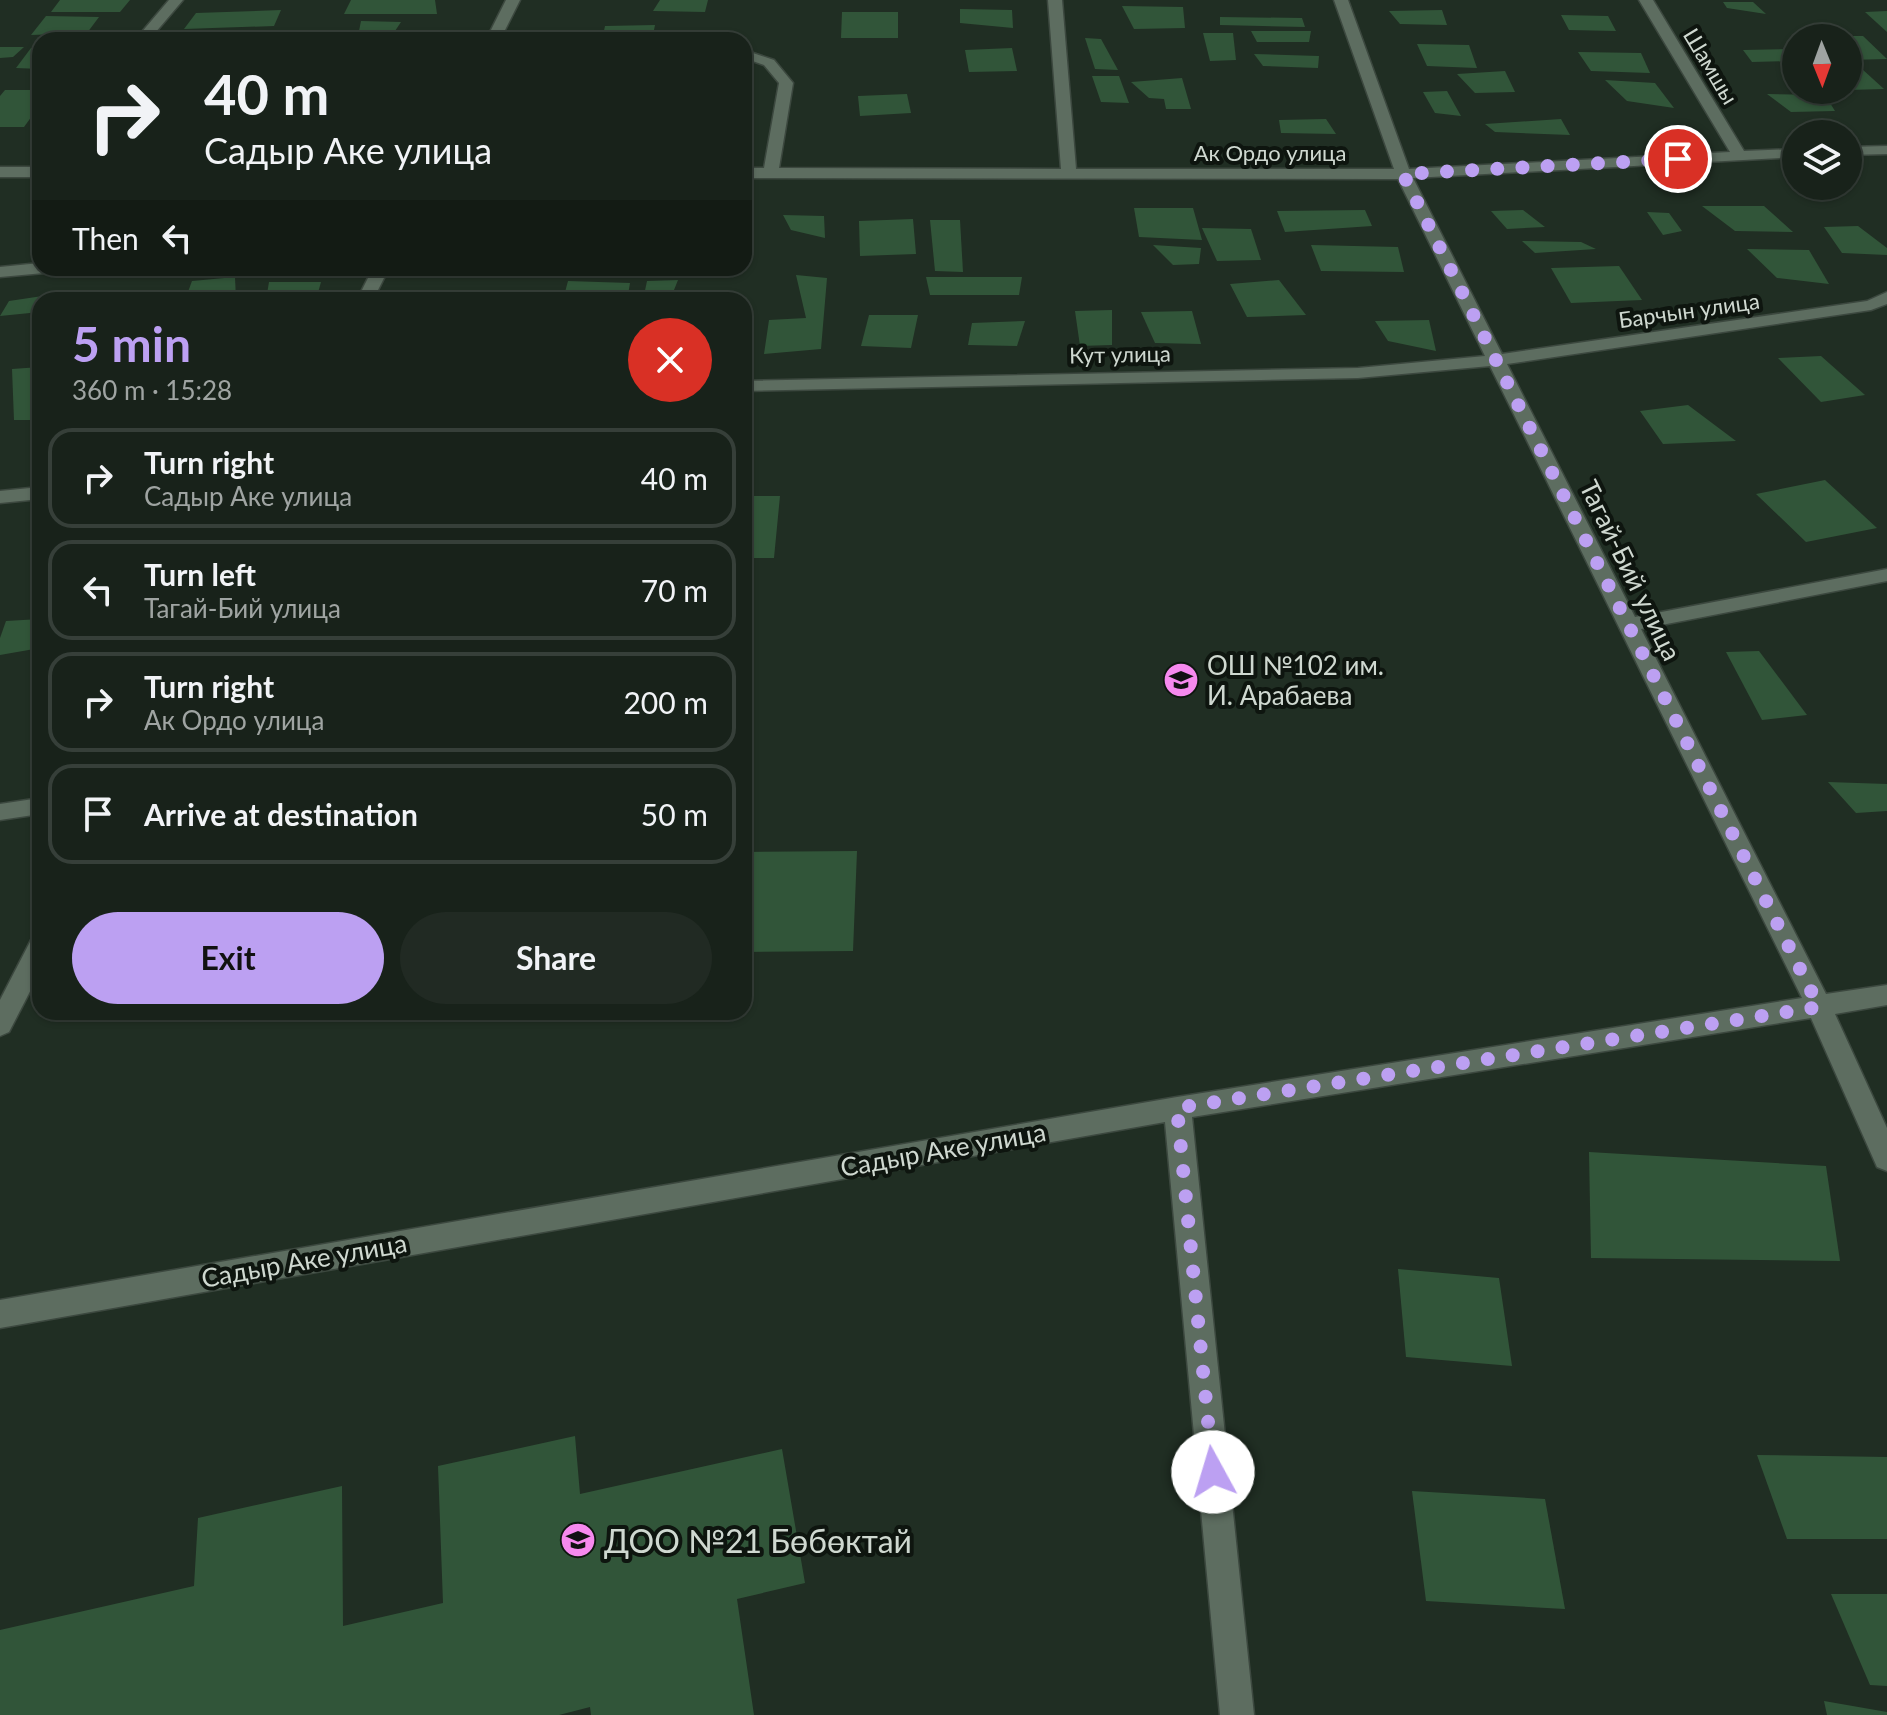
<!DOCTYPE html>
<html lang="en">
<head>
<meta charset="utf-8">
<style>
	:root { --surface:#18221a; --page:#212a23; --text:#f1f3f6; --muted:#9fa4a2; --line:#363f39; --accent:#bca0f2 }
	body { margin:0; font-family:Lato,sans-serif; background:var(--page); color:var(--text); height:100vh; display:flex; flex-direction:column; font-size:30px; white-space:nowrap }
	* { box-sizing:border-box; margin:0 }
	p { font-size:26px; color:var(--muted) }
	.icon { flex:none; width:44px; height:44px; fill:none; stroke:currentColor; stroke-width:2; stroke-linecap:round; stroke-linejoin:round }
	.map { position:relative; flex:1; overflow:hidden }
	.side { position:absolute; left:32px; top:292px; width:720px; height:728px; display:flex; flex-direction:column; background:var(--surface); border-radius:24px; box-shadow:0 2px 6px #0004,0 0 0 2px var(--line) }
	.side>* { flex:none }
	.hud { position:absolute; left:32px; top:32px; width:720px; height:244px; border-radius:24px; box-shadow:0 2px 6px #0004,0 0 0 2px var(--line); background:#18221a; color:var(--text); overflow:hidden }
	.needle { width:52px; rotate:179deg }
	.tools { position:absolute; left:1782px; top:24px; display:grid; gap:16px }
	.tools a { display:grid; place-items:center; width:80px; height:80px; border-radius:50%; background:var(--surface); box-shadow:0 2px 6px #0004,0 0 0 2px var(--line); font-size:40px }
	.pin { position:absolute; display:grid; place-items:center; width:68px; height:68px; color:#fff; margin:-34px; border:4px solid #fff; border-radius:50%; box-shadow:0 2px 8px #0007 }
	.me { position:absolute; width:88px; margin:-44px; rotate:354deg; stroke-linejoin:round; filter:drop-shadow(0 0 6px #0008) }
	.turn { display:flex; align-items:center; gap:28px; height:168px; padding:0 40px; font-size:36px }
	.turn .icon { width:104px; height:104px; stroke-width:2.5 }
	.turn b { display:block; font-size:56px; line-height:68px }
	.then { display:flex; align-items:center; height:76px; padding:0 40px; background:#0003; gap:16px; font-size:30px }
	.round { display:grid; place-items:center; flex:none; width:84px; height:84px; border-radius:42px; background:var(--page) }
	.head { display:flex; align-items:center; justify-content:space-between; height:136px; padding:0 40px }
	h1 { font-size:48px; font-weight:700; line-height:60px; color:var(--accent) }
	.cta { display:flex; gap:16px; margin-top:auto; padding:16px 40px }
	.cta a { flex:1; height:92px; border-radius:48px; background:var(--accent); color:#111; font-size:32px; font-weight:700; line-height:92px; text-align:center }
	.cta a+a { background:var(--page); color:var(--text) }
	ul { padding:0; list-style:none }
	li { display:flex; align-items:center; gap:24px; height:100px; margin:0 16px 12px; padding:0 24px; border:4px solid var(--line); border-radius:24px }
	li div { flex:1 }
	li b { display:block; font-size:30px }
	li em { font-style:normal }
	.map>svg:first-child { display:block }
</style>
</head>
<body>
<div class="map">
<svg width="1887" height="1715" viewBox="0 0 1887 1715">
	<rect width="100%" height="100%" fill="#202e23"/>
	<g fill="#315539">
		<path d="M60,0H130L120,12H51Z"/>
		<path d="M351,0H435L437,14H344Z"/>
		<path d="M660,0H708L705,12L653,11Z"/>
		<path d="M1723,2H1753L1766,14L1727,8Z"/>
		<path d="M1122,6L1183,7L1185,28L1134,29Z"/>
		<path d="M960,9L1012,10L1013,28L960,23Z"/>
		<path d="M281,10L274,26L184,29L196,13Z"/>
		<path d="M1442,10L1447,25L1400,24L1389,11Z"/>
		<path d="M1887,11V32L1865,12Z"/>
		<path d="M842,12H898V38H841Z"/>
		<path d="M1561,15L1608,16L1616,31L1569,30Z"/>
		<path d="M46,16L99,17L87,33L31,35Z"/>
		<path d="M1220,17L1302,18L1305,27L1220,25Z"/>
		<path d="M361,21L401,22L395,31H359Z"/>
		<path d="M655,25L652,40H602L605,26Z"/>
		<path d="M1251,31H1311L1309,42H1257Z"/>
		<path d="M1203,33H1233L1236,60L1210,61Z"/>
		<path d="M427,35L424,40H352L355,36Z"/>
		<path d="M1848,36H1863L1887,59L1848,60Z"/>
		<path d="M1085,38L1101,39L1118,70L1095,69Z"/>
		<path d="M1417,44L1469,45L1477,68L1427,66Z"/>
		<path d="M0,47H24L13,57L0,58Z"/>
		<path d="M31,48H40V69L16,68Z"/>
		<path d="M1012,48L1017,71L969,72L965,50Z"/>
		<path d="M1796,49V61L1752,62L1743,50Z"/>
		<path d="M1578,52L1641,53L1650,73L1591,71Z"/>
		<path d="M1254,54L1319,56L1318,68L1263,66Z"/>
		<path d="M1848,69H1862L1884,89L1848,90Z"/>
		<path d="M1505,71L1515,92L1475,93L1457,74Z"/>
		<path d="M1092,76H1119L1129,103L1101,102Z"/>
		<path d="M1182,78L1191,109H1166L1164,99L1149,98L1131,82Z"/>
		<path d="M1605,80L1655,83L1674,108L1627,101Z"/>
		<path d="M5,90H40V105L24,127H0V96Z"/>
		<path d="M1447,91L1461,116L1435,113L1423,92Z"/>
		<path d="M907,94L911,113L860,116L858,96Z"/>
		<path d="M1767,94L1825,95L1835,111L1791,112Z"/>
		<path d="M1326,119L1336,134L1281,133L1279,120Z"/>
		<path d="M1561,119L1570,135L1495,132L1485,124Z"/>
		<path d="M1702,206H1764L1793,232L1735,231Z"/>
		<path d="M1134,208H1193L1202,240L1139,237Z"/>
		<path d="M1365,210L1372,226L1285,232L1277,211Z"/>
		<path d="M1523,210L1545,227L1507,229L1491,211Z"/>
		<path d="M1647,212L1669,213L1682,231L1663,235Z"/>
		<path d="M783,215L824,216L825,238L791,230Z"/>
		<path d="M913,219L916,254L860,256L859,221Z"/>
		<path d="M930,220H960L963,272L935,271Z"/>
		<path d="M1858,226L1887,248V255L1842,253L1824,227Z"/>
		<path d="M1202,228L1251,229L1261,260L1217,261Z"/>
		<path d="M1522,241L1581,242L1596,249L1535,253Z"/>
		<path d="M1153,245L1201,248L1199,264L1173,265Z"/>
		<path d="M1311,245L1398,247L1404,272L1321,271Z"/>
		<path d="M1747,249L1809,250L1829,284L1777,278Z"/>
		<path d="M1619,266L1642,300L1571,303L1551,268Z"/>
		<path d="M796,275L827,278L821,349L764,354L769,320L806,318Z"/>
		<path d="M235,277L236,300H185L192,281Z"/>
		<path d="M926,277H1022L1019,295H930Z"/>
		<path d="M678,280L670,300H643L647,281Z"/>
		<path d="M1279,280L1306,315L1247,317L1230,284Z"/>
		<path d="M568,281L630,283L628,295L564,296Z"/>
		<path d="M269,282H321L316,300H266Z"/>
		<path d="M56,294L53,300H40V312L0,316L9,301Z"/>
		<path d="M1112,310V345L1080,346L1075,311Z"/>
		<path d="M1192,311L1201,344L1155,343L1141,312Z"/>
		<path d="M869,315H918L911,348L861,346Z"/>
		<path d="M1429,320L1436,351L1388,341L1375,321Z"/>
		<path d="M1025,321L1017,346L968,345L972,323Z"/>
		<path d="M1821,356L1865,395L1821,402L1778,358Z"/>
		<path d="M40,367V420H14L12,369Z"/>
		<path d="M1688,405L1736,441L1663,444L1640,411Z"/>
		<path d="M1825,480L1877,528L1806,542L1756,494Z"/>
		<path d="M744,496H780L774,558H754L752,581L744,582Z"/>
		<path d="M40,619V648L0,655V638L6,621Z"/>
		<path d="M1759,651L1807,715L1762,720L1726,652Z"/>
		<path d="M1828,782L1887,784V811L1856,813Z"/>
		<path d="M857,851L853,951L744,952V852Z"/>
		<path d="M1589,1152L1826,1166L1840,1261L1591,1258Z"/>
		<path d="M1398,1269L1499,1278L1512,1366L1406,1357Z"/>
		<path d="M575,1436L580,1494L782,1449L805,1583L737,1599L754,1715H591L590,1707L559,1715H0V1630L194,1586L198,1518L342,1486L343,1626L443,1603L438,1466Z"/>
		<path d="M1757,1455L1887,1457V1539H1787Z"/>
		<path d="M1412,1491L1545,1499L1565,1609L1426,1601Z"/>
		<path d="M1831,1594H1887V1686L1870,1685Z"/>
		<path d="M1824,1701L1887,1712V1715H1827Z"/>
	</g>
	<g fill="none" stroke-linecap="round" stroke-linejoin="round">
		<defs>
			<g id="minor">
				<path d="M169,0H183L149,40H135Z"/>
				<path d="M506,0H520L500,40H486Z"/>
				<path d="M1048,0H1062L1076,169H1394L1334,0H1348L1409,169L1730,152L1639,0H1653L1744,151L1796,149V157L1413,178L1502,354L1867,301L1887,292V304L1871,310L1507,364L1635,617L1887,569V581L1641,629L1826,994L1887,985V1005L1835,1014L1887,1128V1171L1877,1167L1811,1018L1192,1117L1254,1715H1220L1165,1122L0,1328V1300L1177,1097L1802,998L1490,366L1358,378L744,391V381L1358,368L1485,356L1398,179L744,178V168H764L779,83L764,65L744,58V50L774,60L793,83L779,168L1061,169Z"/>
				<path d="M1887,146V154L1848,155V147Z"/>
				<rect x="0" y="167" width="40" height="10"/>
				<path d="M40,263V268H52L44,273L0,277V267Z"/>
				<path d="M373,268H389L373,300H357Z"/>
				<path d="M40,487V499L0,503V491Z"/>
				<path d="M40,798V814L0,820V804Z"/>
				<path d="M40,937V972L9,1032L0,1036V1000L31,940Z"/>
			</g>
		</defs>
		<use href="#minor" stroke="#3c483f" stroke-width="3"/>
		<use href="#minor" fill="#5d6d60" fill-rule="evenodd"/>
	</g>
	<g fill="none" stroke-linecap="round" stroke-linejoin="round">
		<path stroke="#bca0f2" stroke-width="14" stroke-dasharray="0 25.2" d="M1213,1472L1177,1108L1819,1007L1403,174L1678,159"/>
	</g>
	<defs>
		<symbol id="school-disc" viewBox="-11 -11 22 22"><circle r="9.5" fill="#f689ee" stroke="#0e150f"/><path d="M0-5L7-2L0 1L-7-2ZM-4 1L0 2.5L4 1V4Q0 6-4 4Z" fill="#111"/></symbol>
	</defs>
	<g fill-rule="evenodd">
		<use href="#school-disc" x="1161" y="660" width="40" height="40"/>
		<use href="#school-disc" x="558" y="1520" width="40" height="40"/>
	</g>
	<g text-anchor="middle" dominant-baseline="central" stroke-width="8" stroke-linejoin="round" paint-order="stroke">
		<g font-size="22" fill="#cfd8d0" stroke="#0e150f">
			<text transform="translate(1711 66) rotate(59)">Шамшы</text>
			<text x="1270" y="152">Ак Ордо улица</text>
			<text transform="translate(1689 310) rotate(-8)">Барчын улица</text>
			<text transform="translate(1120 354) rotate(-1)">Кут улица</text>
		</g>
		<g font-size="26" fill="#cfd8d0" stroke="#0e150f">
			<text transform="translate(1631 570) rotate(64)">Тагай-Бий улица</text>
			<text transform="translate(943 1149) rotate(-10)">Садыр Аке улица</text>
			<text transform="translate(304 1260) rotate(-10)">Садыр Аке улица</text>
		</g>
		<g font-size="26" fill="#cfd8d0" stroke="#0e150f" text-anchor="start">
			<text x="1207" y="665">ОШ №102 им.<tspan x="1207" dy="30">И. Арабаева</tspan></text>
		</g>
		<g font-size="32" fill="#cfd8d0" stroke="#0e150f" text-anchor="start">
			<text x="604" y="1540">ДОО №21 Бөбөктай</text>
		</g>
	</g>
</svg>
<div class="tools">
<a><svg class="needle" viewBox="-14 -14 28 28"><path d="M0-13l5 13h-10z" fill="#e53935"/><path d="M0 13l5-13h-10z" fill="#9fa4a2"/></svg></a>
<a><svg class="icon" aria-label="layers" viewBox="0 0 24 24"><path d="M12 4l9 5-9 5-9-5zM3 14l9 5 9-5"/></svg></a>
</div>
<div class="pin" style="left:1678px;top:159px;background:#d93025"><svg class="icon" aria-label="arrive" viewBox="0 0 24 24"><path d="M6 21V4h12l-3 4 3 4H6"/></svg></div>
<svg class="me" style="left:1213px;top:1472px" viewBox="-20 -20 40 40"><circle r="19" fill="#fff"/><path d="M0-13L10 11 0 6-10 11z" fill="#bca0f2"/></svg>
<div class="hud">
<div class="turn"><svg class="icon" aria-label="right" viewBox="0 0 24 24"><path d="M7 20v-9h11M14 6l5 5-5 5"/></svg><div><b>40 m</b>Садыр Аке улица</div></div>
<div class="then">Then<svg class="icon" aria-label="left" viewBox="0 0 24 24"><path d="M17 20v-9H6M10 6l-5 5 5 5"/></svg></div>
</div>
<section class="side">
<div class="head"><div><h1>5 min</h1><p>360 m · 15:28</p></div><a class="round" style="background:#d93025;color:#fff"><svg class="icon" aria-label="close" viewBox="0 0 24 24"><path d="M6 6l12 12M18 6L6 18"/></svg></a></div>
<ul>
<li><svg class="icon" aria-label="right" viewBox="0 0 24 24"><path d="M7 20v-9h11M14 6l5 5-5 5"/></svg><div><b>Turn right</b><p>Садыр Аке улица</p></div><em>40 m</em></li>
<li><svg class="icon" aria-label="left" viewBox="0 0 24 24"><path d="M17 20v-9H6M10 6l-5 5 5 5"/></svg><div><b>Turn left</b><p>Тагай-Бий улица</p></div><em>70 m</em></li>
<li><svg class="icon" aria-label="right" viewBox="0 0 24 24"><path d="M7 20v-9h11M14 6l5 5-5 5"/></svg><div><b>Turn right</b><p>Ак Ордо улица</p></div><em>200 m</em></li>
<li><svg class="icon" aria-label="arrive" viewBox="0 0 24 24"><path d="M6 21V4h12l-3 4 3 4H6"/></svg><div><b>Arrive at destination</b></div><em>50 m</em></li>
</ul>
<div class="cta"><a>Exit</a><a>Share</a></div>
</section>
</div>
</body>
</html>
